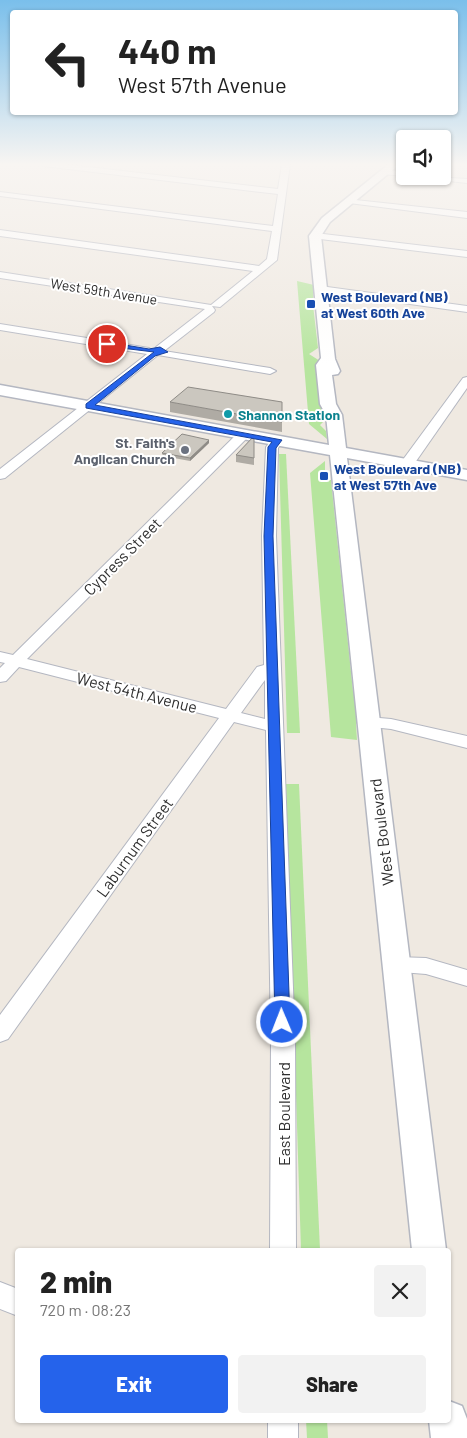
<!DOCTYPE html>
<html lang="en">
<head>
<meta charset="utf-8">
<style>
	:root { --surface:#fff; --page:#f2f2f2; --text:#222; --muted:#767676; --accent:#2563eb }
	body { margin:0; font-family:Barlow,sans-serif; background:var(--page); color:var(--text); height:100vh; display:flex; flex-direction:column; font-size:19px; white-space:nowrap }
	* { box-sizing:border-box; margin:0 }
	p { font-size:16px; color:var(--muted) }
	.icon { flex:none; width:28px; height:28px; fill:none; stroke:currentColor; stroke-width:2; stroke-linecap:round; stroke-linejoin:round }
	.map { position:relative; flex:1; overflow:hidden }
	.sheet { position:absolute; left:15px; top:1248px; width:436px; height:175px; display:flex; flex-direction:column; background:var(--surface); border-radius:5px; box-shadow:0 1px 4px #0004 }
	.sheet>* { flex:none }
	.banner { position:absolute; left:10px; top:10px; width:448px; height:105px; border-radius:5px; box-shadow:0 1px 4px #0004; background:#fff; color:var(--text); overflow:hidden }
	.buttons { position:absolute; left:396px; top:130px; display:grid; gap:10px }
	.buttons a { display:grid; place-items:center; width:55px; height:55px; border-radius:5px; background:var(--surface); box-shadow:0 1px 4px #0004; font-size:25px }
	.pin { position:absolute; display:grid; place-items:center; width:42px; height:42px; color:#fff; margin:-21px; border:2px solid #fff; border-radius:50%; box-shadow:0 1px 5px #0007 }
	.me { position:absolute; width:55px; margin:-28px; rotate:359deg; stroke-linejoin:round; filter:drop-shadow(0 0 4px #0008) }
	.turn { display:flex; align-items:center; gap:18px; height:105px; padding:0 25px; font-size:22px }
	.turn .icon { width:65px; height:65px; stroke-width:2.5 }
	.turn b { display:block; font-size:35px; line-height:42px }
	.round { display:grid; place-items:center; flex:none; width:52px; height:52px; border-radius:5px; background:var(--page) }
	.head { display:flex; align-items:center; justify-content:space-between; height:85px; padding:0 25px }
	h1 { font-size:30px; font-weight:800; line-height:38px }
	.action { display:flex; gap:10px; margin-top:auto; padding:10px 25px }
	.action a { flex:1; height:58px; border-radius:5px; background:var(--accent); color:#fff; font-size:20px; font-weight:800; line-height:58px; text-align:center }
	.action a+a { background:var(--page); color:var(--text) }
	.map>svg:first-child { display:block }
</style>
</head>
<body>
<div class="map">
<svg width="467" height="1438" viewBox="0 0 467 1438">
	<rect width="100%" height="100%" fill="#efe9e1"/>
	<g fill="#b6e59e">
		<path d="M297,281L314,285L313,301H309V304L313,305L318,348L309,354L320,361L325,420L320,425L326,431L327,439L309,424Z"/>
		<path d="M279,454H286L300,733H287Z"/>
		<path d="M325,461V480H331L353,691L356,696L361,720L356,724L357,740L331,737L310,473Z"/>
		<path d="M286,784H299L320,1250H301Z"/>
		<path d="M306,1420H327L328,1438H307Z"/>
	</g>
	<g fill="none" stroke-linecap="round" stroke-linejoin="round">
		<defs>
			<g id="minor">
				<path d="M39,164H62L278,189L282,164H290L277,260L220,307L212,306L215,310L214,312L164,351L270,368L276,371L270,374L158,355L5,478L0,479V469L147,354L0,330V324L149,348L158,354L159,352L155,349L156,347L205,309L0,278V272L211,305L253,271L0,236V230L259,266L267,259L272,231L0,196V192L273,226L278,194L43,166Z"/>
				<path d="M385,170L405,172V176L382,174V170Z"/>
				<path d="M418,176L467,179V183L422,178Z"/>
				<path d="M346,199L467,212V218L349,203L345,201Z"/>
				<path d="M315,233L467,251V257L312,238L311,236Z"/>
				<path d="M320,286L467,306V312L317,291V287Z"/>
				<path d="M467,377V388L412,467H402L401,464L402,461L463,378Z"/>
				<path d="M244,430L250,434L248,437L27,659L226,709L257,667L264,665L262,536L266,447L274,437H282L284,440L278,448L276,536L295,1041L296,1250H270L271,1041L266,730L234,722L8,1039L0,1042V1015L219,718L19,667L6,681L0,682V668L5,663L0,662V652L13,655L240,431ZM265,680V719L241,713L262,684Z"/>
				<path d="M368,717L391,719L467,736V748L391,729L362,726L359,722L362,718Z"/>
				<path d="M396,957L426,958L467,970V986L426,974L388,971L385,965L388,959Z"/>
				<path d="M0,1282L18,1289V1316L0,1309Z"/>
				<rect x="268" y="1420" width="30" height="18"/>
			</g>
			<g id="tertiary">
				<path d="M389,164H400L330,222L321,236L335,359L340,371L338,374L332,375L336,404L342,415L346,448L467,470V480L347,458L446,1250H412L330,455L0,395V385L329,445L326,415L320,404L316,365L321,358L309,236L322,218Z"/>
				<path d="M449,1401L462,1406L467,1419V1438H431L429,1420H449Z"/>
			</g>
		</defs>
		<use href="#minor" stroke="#b4b7c1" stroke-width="2"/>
		<use href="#tertiary" stroke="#b4b7c1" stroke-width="3"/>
		<use href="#minor" fill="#fff" fill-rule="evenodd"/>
		<use href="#tertiary" fill="#fff" fill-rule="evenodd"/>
	</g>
	<g fill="#afaba4">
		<path d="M170,402L282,422V432L170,412Z"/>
		<path d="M254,436V465L236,462V455Z"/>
		<path d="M209,443L190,461L163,456L162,453Z"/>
	</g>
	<path fill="#8e8b86" d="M209,440V443L190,461V458Z"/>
	<g fill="#cbc7bf" stroke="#8e8b86">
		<path d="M188,387L282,402V422L170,402Z"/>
		<path d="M182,434L209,440L190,458L162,453Z"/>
		<path d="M254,436V458L236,455Z"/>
	</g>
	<linearGradient id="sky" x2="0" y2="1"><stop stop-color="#7abfeb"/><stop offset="0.45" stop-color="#f8f5f2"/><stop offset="1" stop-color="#f8f5f2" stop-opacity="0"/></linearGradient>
	<rect width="467" height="365" fill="url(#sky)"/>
	<path fill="#2563eb" stroke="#184099" d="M107,342L149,349L160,347L168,352L155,356L95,405L282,440L276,448L273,536L290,1022L288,1026H277L275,1022L264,536L268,447L272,442L86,408V404L154,352L105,346Z"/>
	<g fill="#1a4fb4" stroke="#fff" stroke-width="2">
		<rect x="306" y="299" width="10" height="10" rx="2.5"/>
		<rect x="319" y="471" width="10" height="10" rx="2.5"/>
	</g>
	<circle fill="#0f9aa8" stroke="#fff" stroke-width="2" cx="228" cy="414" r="5"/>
	<circle fill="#6b7280" stroke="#fff" stroke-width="2" cx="185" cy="450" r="5"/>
	<g text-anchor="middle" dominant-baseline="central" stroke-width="4" stroke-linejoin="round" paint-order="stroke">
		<g font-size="14" fill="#2e2e2e" stroke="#fff">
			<text transform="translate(104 291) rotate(9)">West 59th Avenue</text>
		</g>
		<g font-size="14" font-weight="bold" fill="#164399" stroke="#fff" text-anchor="start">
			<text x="321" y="296">West Boulevard (NB)<tspan x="321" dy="16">at West 60th Ave</tspan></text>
			<text x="334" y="468">West Boulevard (NB)<tspan x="334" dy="16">at West 57th Ave</tspan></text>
		</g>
		<g font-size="14" font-weight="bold" fill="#0d838f" stroke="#fff" text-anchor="start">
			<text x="238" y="414">Shannon Station</text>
		</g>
		<g font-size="14" font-weight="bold" fill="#5b616d" stroke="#fff" text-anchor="end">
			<text x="175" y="442">St. Faith's<tspan x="175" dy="16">Anglican Church</tspan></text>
		</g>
		<g font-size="16" fill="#2e2e2e" stroke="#fff">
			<text transform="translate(122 556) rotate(-45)">Cypress Street</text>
			<text transform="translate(137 692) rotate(14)">West 54th Avenue</text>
			<text transform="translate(381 832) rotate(-97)">West Boulevard</text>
			<text transform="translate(134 847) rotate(-54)">Laburnum Street</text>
			<text transform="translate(283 1114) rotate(-90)">East Boulevard</text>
		</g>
	</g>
</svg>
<div class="buttons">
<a><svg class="icon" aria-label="sound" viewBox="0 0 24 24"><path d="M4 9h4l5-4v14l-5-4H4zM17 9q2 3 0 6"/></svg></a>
</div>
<div class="pin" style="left:107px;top:344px;background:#d93025"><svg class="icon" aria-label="arrive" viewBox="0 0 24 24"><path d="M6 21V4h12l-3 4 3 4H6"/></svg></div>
<svg class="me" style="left:282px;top:1022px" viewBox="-20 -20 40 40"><circle r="17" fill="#2563eb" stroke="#fff" stroke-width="3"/><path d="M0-11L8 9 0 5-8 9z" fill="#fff"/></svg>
<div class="banner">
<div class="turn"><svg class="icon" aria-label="left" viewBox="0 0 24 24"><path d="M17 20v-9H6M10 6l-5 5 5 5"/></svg><div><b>440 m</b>West 57th Avenue</div></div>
</div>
<section class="sheet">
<div class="head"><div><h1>2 min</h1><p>720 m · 08:23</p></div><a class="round"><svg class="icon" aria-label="close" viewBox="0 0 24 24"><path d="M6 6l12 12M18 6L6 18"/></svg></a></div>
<div class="action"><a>Exit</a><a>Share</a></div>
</section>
</div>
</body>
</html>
